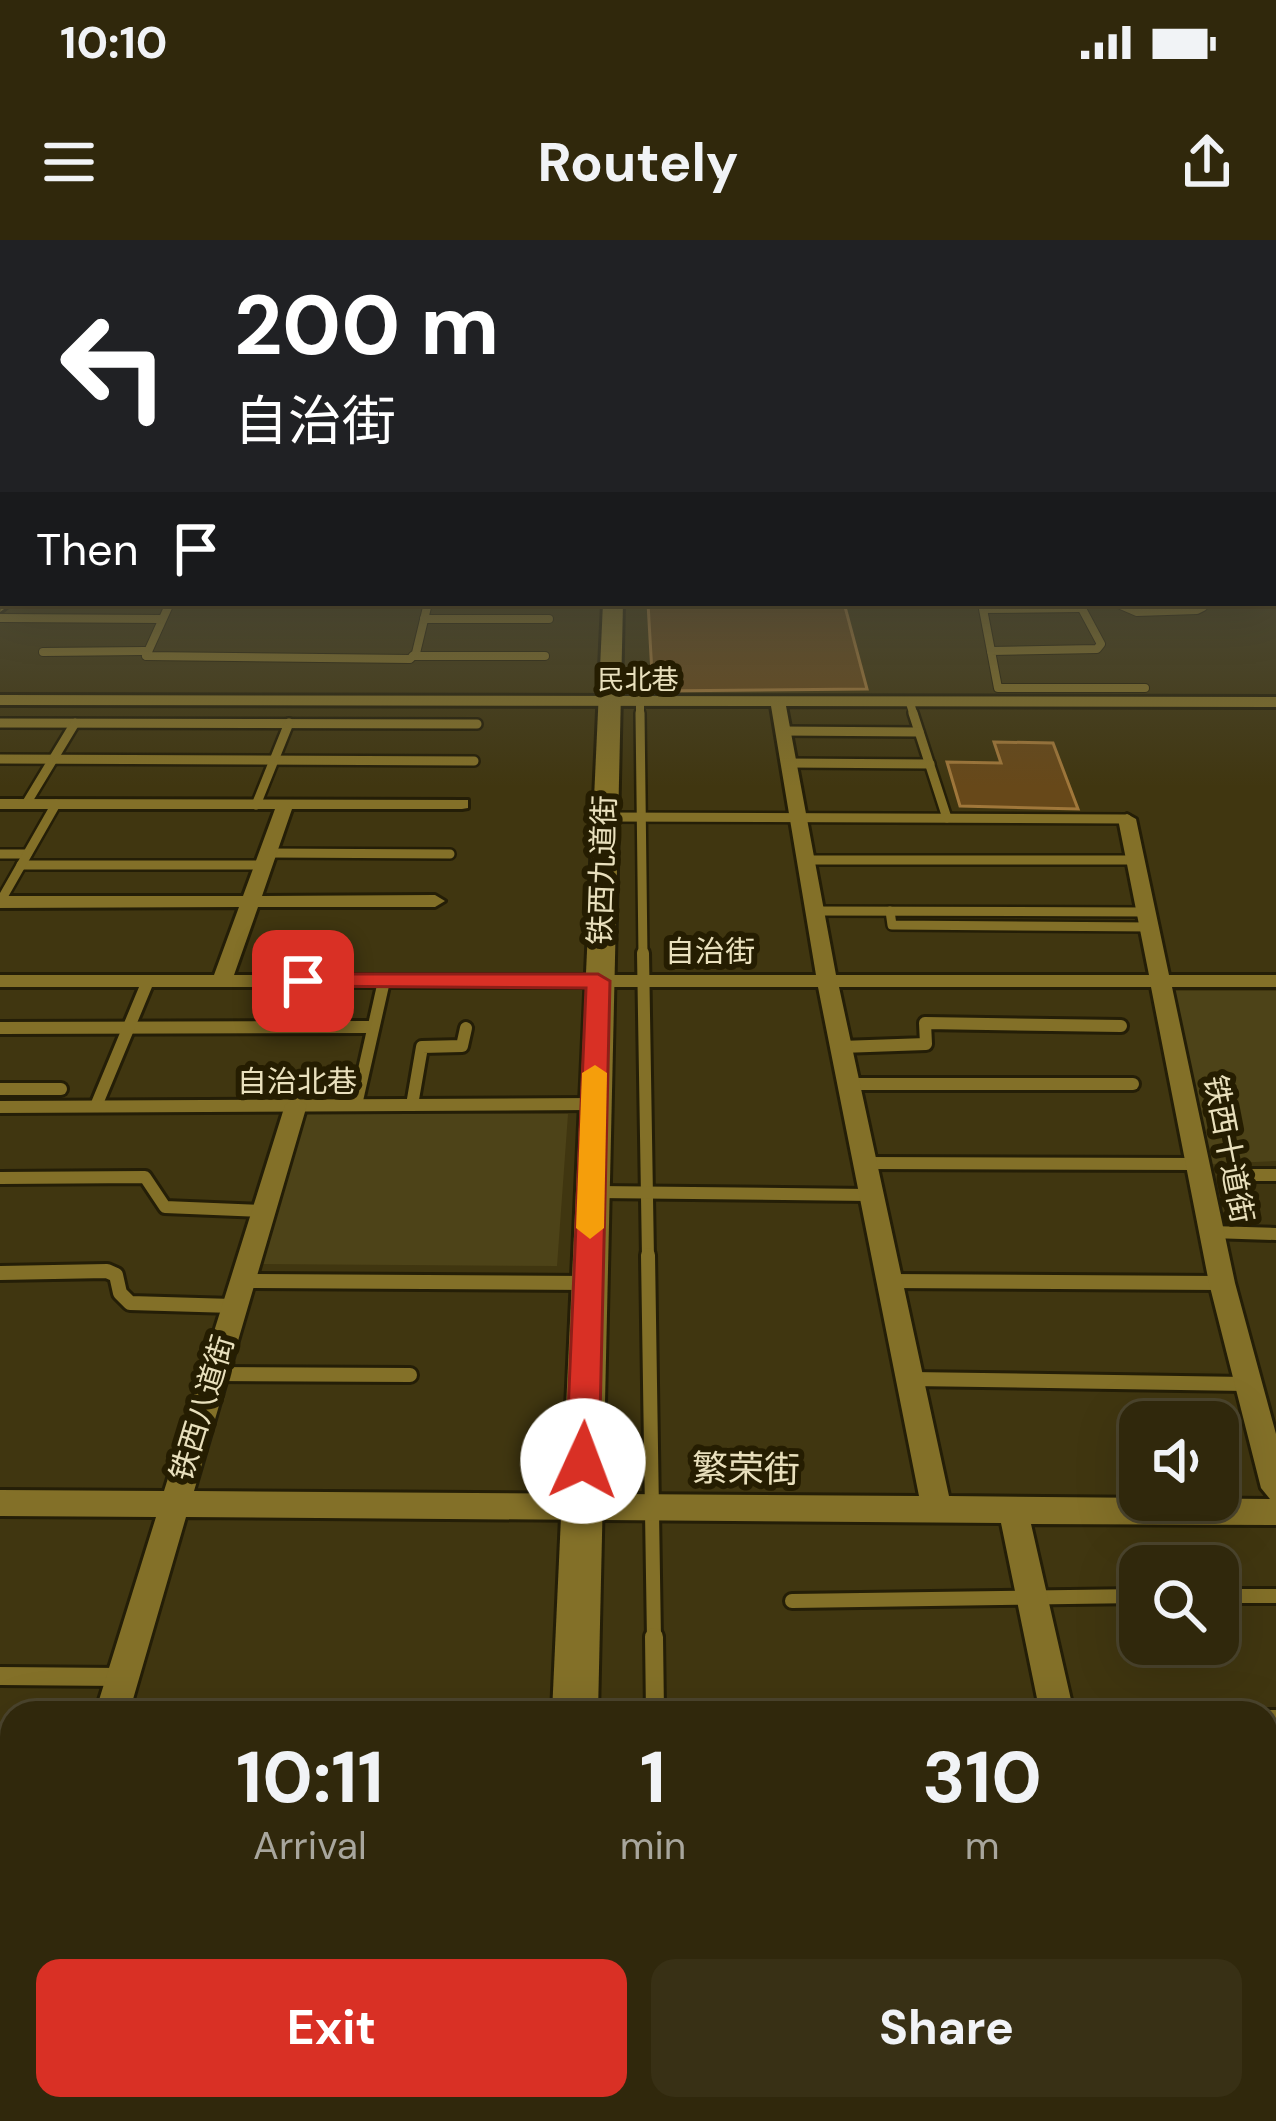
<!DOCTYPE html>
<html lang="en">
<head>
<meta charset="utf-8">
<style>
	:root { --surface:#30280c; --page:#383015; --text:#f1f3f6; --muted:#a8a69d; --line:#4b442d; --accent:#d93025 }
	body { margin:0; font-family:"DM Sans","Noto Sans SC",sans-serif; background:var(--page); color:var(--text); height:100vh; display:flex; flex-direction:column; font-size:45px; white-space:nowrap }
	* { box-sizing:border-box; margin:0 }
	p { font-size:39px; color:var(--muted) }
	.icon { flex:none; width:66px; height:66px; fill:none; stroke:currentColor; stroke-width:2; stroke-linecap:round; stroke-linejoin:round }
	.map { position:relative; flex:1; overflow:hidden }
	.side { position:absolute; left:0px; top:1461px; width:1278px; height:420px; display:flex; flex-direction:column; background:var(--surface); border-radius:36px 36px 0 0; box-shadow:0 12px 48px #0002,0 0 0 3px var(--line) }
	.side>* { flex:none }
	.top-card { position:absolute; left:0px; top:0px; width:1278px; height:366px; box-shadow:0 12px 48px #0002,0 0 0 3px var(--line); background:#202124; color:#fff; overflow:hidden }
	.fabs { position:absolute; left:1119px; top:1161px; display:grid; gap:24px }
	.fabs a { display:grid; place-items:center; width:120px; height:120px; border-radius:24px; background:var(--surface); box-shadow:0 12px 48px #0002,0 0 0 3px var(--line); font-size:60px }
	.pin { position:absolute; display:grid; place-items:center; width:102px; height:102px; color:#fff; margin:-51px; border-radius:24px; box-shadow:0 6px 18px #0006 }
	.me { position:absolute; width:132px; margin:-66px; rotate:2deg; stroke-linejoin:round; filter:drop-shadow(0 0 9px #0008) }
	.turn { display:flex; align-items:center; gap:42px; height:252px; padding:0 36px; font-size:54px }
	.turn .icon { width:156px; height:156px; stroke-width:2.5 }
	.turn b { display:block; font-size:84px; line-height:102px }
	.then { display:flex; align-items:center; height:114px; padding:0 36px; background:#0003; gap:24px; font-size:45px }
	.eta { display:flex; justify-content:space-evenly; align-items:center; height:204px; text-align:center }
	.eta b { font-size:72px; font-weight:700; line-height:84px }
	.action { display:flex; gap:24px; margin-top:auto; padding:24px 36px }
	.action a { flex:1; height:138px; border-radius:24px; background:var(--accent); color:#fff; font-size:48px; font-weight:700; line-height:138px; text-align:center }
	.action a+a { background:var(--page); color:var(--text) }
	.status { display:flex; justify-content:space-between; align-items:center; height:84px; padding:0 60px; background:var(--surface); direction:ltr }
	.status svg { height:33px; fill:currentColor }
	header { display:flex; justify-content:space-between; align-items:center; height:156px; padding:0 36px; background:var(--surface); font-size:54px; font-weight:700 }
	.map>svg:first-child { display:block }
</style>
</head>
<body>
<div class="status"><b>10:10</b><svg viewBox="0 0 49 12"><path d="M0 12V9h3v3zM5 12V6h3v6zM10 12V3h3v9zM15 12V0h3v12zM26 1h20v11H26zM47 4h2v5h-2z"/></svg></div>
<header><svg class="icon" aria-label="menu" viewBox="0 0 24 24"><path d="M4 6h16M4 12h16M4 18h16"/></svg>Routely<svg class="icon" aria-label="share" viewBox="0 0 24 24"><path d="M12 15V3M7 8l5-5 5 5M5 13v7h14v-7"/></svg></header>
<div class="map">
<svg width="1276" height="1881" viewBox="0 0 1276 1881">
	<rect width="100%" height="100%" fill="#403610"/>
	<g fill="#4d4318">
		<path d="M1174,751H1276V921L1212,924Z"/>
		<path d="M300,872L568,874L557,1026L259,1024Z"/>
	</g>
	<g fill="#674819" stroke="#a0773a" stroke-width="3">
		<path d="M648,363H844L867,449L653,451Z"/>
		<path d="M994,502L1053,503L1078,569L960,566L947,522L1001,523Z"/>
	</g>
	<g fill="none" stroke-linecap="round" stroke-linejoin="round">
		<defs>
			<g id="lane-far4">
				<path d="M170,363L146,416L410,419L416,413L428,363"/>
				<path d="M1079,363L1101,404L1097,409L991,411L998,448H1145"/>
				<path d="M1116,363L1137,372L1197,370L1203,367L1200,363"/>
				<path d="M0,378L160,379"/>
				<path d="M424,379H549"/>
				<path d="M991,411L983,369L1082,368"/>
				<path d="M43,412L145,411"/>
				<path d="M413,416H545"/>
				<path d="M910,463L914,476"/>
				<path d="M640,464V476"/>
			</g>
			<g id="lane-far3">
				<path d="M640,473L643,716"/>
				<path d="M913,473L947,578"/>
				<path d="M0,483L477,484"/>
				<path d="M782,491L919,492"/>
				<path d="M0,519L474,521"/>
				<path d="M788,523L930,524"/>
				<path d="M26,564L75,483"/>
				<path d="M256,565L289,483"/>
				<path d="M606,577L1127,579"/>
				<path d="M267,613L450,614"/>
				<path d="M0,614H27"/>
				<path d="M805,620H1136"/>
				<path d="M21,625H263"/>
				<path d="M0,662L56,564"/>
				<path d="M814,671L1147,672"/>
				<path d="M890,671L892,685L1151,687"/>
			</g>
			<g id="lane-far2">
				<path d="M643,713L648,1018"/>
				<path d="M0,788L373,787"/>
				<path d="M841,807L926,804L925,783L1121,786"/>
				<path d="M848,844H1133"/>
				<path d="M0,849H61"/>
				<path d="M356,865L384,741"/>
				<path d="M412,865L422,807L462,806L466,788"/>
				<path d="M96,866L148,741"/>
				<path d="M0,867L593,864"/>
				<path d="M865,923L1199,924"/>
				<path d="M1250,935H1276"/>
				<path d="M0,938L145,937L165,967L263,971"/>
				<path d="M597,952L870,955"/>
				<path d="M1211,992L1276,994"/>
			</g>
			<g id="lane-far1">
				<path d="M648,1015L654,1400"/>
				<path d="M0,1033L107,1031L116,1035L120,1053L130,1063L233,1066"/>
				<path d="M242,1041L588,1043"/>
				<path d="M889,1041L1220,1043"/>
				<path d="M213,1134L410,1135"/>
				<path d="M911,1139L1246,1144"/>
				<path d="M1218,1356H1276"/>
				<path d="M792,1361L1140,1356"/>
			</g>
			<g id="lane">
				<path d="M654,1397L655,1473"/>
				<path d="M0,1436L121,1437"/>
				<path d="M1266,1479H1276"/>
				<path d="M1266,1541H1276"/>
				<path d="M0,1594H12"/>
				<path d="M660,1869V1881"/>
			</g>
			<g id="street">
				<path d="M0,455L1276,457V467L786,466L836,735H1149L1118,579L1127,574L1136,579L1169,735H1276V747H1172L1235,1043L1276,1194V1285L1031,1284L1074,1473H1040L1001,1283L186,1277L129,1473H95L156,1277L0,1276V1250L164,1251L285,865L296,857L307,865L194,1251L919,1256L818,747H0V735H214L239,667L0,668V656H243L275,569H0V559L468,560V568L462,569H292L262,656L435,655L445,661L435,667H258L234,735H816L771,466L0,465ZM839,747H1151L1209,1043L1261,1248L1270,1259L949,1256Z"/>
				<path d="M12,1799V1869H17L14,1875L0,1881V1804Z"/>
				<path d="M1123,1869H1163L1166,1881H1126Z"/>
			</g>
			<g id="secondary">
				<rect x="0" y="284" width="3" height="8"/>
				<rect x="1275" y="284" width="1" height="9"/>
				<path d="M3,356V363H12L0,372Z"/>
				<path d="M603,363H623L598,1473H552Z"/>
				<rect x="535" y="1869" width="56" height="12"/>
			</g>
		</defs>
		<use href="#lane-far4" stroke="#241e07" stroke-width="10"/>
		<use href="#lane-far3" stroke="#241e07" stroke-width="14"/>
		<use href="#lane-far2" stroke="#241e07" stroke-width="18"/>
		<use href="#lane-far1" stroke="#241e07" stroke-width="20"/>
		<use href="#lane" stroke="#241e07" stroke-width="24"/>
		<use href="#street" stroke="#241e07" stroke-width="6"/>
		<use href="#secondary" stroke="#241e07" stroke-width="6"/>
		<use href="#lane-far4" stroke="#837028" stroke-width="8"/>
		<use href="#lane-far3" stroke="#837028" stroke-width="9"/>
		<use href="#lane-far2" stroke="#837028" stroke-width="12"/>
		<use href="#lane-far1" stroke="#837028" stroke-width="14"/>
		<use href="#lane" stroke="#837028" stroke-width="18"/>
		<use href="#street" fill="#837028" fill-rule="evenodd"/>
		<use href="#secondary" fill="#837028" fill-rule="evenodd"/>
	</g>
	<linearGradient id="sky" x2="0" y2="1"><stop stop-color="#231e09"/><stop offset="0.52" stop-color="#535242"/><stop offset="1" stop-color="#535242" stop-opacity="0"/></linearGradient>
	<rect width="1276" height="547" fill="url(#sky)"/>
	<path fill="#d93025" stroke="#8d1f18" stroke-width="3" d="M303,734H598L610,741L599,1221L595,1231L583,1236L571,1231L566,1221L586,748L295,746V736Z"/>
	<path fill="#f59e0b" d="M595,825L607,833L604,988L590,999L576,988L582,833Z"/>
	<g text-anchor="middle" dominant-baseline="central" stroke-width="12" stroke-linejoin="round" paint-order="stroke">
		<g font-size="27" fill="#e9e0bd" stroke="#251d01">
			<text x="638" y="439">民北巷</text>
		</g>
		<g font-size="30" fill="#e9e0bd" stroke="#251d01">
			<text transform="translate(602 630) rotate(-88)">铁西九道街</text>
			<text x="710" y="711">自治街</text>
			<text x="297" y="841">自治北巷</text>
			<text transform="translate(1229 909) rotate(79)">铁西十道街</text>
			<text transform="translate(202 1168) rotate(-73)">铁西八道街</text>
		</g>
		<g font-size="36" fill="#e9e0bd" stroke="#251d01">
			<text transform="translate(746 1229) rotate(1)">繁荣街</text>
		</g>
	</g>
</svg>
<div class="fabs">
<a><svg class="icon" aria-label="sound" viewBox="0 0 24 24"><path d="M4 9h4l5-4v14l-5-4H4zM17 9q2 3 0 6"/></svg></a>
<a><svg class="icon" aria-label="search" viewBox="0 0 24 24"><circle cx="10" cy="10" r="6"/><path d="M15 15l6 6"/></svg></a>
</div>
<div class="pin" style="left:303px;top:741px;background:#d93025"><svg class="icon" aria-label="arrive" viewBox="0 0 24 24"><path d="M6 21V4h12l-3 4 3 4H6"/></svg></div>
<svg class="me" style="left:583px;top:1221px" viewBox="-20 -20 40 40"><circle r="19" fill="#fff"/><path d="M0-13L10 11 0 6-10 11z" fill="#d93025"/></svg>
<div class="top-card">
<div class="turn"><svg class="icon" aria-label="left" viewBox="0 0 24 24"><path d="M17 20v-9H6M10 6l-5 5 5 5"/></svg><div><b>200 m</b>自治街</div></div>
<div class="then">Then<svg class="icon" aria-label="arrive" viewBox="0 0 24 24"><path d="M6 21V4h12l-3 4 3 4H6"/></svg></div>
</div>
<section class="side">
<div class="eta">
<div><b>10:11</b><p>Arrival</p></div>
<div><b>1</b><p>min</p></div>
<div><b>310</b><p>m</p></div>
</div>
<div class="action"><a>Exit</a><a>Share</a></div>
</section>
</div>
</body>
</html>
